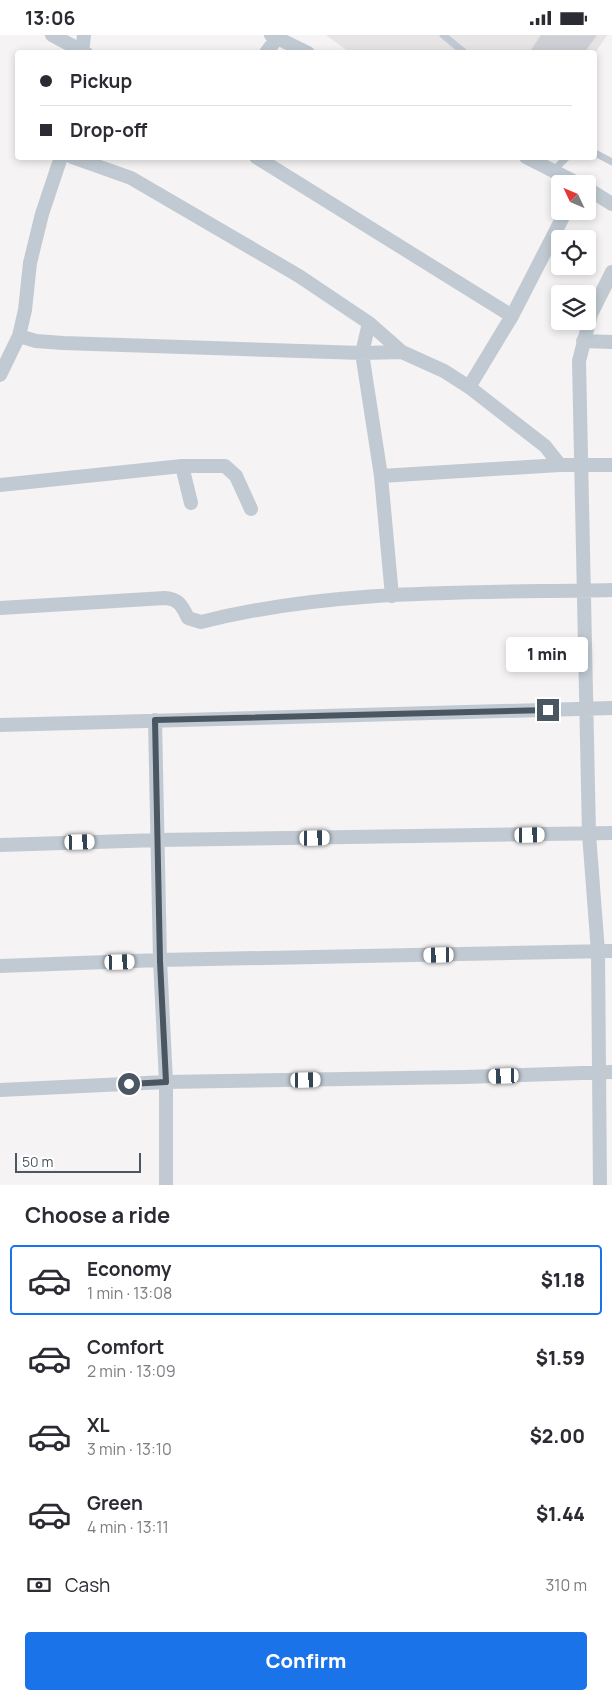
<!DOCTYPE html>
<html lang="en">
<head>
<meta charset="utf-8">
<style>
  :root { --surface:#fff; --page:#f2f2f3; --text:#2b2b33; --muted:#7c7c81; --line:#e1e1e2; --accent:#1a73e8 }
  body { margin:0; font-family:Manrope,sans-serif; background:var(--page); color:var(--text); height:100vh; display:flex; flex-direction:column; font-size:19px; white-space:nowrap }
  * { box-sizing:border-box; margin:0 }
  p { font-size:16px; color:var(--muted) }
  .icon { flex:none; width:28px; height:28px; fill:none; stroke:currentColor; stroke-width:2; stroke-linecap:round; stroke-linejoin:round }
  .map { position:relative; height:1150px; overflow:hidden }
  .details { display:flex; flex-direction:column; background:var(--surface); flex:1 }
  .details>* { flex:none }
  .hud { position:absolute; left:15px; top:15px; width:582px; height:110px; border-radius:5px; box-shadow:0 2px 8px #0003; display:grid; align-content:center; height:110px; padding:0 25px; background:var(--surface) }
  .needle { width:32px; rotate:314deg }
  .controls { position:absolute; left:551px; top:140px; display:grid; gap:10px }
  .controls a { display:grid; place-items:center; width:45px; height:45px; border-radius:5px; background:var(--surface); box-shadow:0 2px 8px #0003; font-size:25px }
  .scale { position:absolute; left:15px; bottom:12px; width:126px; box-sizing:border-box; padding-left:5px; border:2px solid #4a5661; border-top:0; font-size:14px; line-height:18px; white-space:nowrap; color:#4a5661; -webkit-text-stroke:4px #fff; paint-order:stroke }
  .end { position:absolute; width:22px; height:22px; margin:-11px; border:6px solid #4a5661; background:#fff; box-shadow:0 0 0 2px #fff }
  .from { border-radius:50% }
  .bubble { position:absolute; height:35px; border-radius:5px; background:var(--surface); box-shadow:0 2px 8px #0003; font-size:16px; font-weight:800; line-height:35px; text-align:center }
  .car { position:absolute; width:15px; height:30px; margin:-15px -8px; border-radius:6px; box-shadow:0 0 4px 1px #0007; background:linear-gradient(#fff 24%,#345 0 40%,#fff 0 76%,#345 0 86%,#fff 0) }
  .hud b { display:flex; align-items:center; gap:18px; height:48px; font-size:19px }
  .hud b+b { border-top:1px solid var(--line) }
  .hud i { width:12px; height:12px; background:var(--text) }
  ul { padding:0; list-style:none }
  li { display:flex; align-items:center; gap:15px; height:70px; margin:0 10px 8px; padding:0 15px; border:2px solid transparent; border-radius:5px }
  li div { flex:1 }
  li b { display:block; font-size:19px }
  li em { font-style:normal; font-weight:800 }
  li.active { border-color:var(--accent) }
  li>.icon { width:45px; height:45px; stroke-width:1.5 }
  h2 { padding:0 25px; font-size:22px; line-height:60px }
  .pay { display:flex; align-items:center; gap:12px; height:55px; padding:0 25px; font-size:19px }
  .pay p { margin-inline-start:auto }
  .action { display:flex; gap:10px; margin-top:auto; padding:10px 25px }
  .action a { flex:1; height:58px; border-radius:5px; background:var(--accent); color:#fff; font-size:20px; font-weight:800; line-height:58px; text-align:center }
  .status { display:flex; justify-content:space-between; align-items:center; height:35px; padding:0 25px; background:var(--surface); direction:ltr }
  .status svg { height:14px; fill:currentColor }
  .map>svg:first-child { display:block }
  .education { fill:#e6e4e5 }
  .building { fill:#cdcfd5; stroke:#d7d9de }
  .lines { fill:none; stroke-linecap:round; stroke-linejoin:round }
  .service { stroke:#c1cad2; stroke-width:7 }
  .minor { stroke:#c1cad2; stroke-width:14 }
  .route { stroke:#4a5661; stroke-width:6 }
</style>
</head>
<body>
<div class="status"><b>13:06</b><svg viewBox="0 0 49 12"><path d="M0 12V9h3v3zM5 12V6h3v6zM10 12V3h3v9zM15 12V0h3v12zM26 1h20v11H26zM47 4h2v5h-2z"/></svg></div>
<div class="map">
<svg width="612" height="1150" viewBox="0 0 612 1150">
  <rect width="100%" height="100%" fill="#f5f3f3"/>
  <path class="education" d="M 326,0 L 607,0 L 595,18 L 349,17 Z"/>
  <path class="building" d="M 541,0 L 597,0 L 584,18 L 529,18 Z"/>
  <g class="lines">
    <path class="service" d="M 443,0 L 465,18
      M 595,118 L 612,127
      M 554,135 L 567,122"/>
    <path class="minor" d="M 52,0 L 86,18
      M 271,0 L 308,18
      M 82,18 L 84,0
      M 266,18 L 277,3
      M 72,122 L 131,143 L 299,241 L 369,288 L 402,317 L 444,336 L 469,352 L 545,411 L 560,430
      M 256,122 L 512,281
      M 526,122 L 579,149
      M 588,154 L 612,169
      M 369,288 L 362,318 L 381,441 L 392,561
      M 19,301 L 36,306 L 63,308 L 362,318 L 402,317
      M 583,306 L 612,307
      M 0,340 L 19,301 L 25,275 L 30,228 L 42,179 L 61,122
      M 469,352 L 512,281 L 566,176
      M 182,431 L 191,468
      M 381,441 L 560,430 L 612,430
      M 0,450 L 182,431 L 225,431 L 236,441 L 251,474
      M 0,573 L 165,563 C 179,564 182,571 188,583 L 201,587 C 334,553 476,558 612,555
      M 155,685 L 160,925 L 166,1047 L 166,1150
      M 0,690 L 612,673
      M 0,810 L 159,805 L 612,798
      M 0,931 L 160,925 L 612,916
      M 0,1055 L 166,1047 L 465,1042 L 612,1037
      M 600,1150 L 598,917 L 589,799 L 579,326 L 591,279 L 612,237"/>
  </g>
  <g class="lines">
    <path class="route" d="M 129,1049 L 166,1047 L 160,926 L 155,685 L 548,675"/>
  </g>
</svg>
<div class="controls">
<a><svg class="needle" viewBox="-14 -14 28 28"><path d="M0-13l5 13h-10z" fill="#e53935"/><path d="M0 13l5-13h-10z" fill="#7c7c81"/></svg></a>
<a><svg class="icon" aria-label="locate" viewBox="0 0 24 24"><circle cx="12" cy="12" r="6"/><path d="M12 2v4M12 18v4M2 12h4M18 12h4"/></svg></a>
<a><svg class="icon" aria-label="layers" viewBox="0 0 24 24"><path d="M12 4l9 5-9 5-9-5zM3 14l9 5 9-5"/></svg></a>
</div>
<div class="scale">50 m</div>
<i class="end from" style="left:129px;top:1049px"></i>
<i class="end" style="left:548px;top:675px"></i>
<div class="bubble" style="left:506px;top:602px;width:82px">1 min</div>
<i class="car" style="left:530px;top:800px;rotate:89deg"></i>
<i class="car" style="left:315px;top:803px;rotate:89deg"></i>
<i class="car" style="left:80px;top:807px;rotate:88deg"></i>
<i class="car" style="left:439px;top:920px;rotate:269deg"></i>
<i class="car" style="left:120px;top:927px;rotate:88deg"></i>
<i class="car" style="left:504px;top:1041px;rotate:268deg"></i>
<i class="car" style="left:306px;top:1045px;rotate:89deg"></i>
<div class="hud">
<b><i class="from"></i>Pickup</b>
<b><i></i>Drop-off</b>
</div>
</div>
<section class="details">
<h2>Choose a ride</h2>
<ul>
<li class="active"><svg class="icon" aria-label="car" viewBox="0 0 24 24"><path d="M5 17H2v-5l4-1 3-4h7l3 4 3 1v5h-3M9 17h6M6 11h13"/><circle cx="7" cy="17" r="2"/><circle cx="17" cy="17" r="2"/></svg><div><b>Economy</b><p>1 min · 13:08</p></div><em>$1.18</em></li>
<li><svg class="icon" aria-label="car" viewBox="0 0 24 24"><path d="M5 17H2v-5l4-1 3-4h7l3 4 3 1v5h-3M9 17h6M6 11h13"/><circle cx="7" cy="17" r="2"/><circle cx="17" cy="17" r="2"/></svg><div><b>Comfort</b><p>2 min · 13:09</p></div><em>$1.59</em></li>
<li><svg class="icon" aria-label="car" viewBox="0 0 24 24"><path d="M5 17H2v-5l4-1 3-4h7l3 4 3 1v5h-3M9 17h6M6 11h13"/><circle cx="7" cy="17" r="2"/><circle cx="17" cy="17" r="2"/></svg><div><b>XL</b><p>3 min · 13:10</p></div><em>$2.00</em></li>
<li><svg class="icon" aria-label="car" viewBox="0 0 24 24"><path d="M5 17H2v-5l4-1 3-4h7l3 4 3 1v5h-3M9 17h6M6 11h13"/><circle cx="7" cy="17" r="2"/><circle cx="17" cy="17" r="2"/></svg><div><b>Green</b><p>4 min · 13:11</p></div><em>$1.44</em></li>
</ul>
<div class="pay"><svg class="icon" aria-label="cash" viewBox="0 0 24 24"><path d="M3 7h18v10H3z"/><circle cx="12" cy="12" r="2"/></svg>Cash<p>310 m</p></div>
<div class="action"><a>Confirm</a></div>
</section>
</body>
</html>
